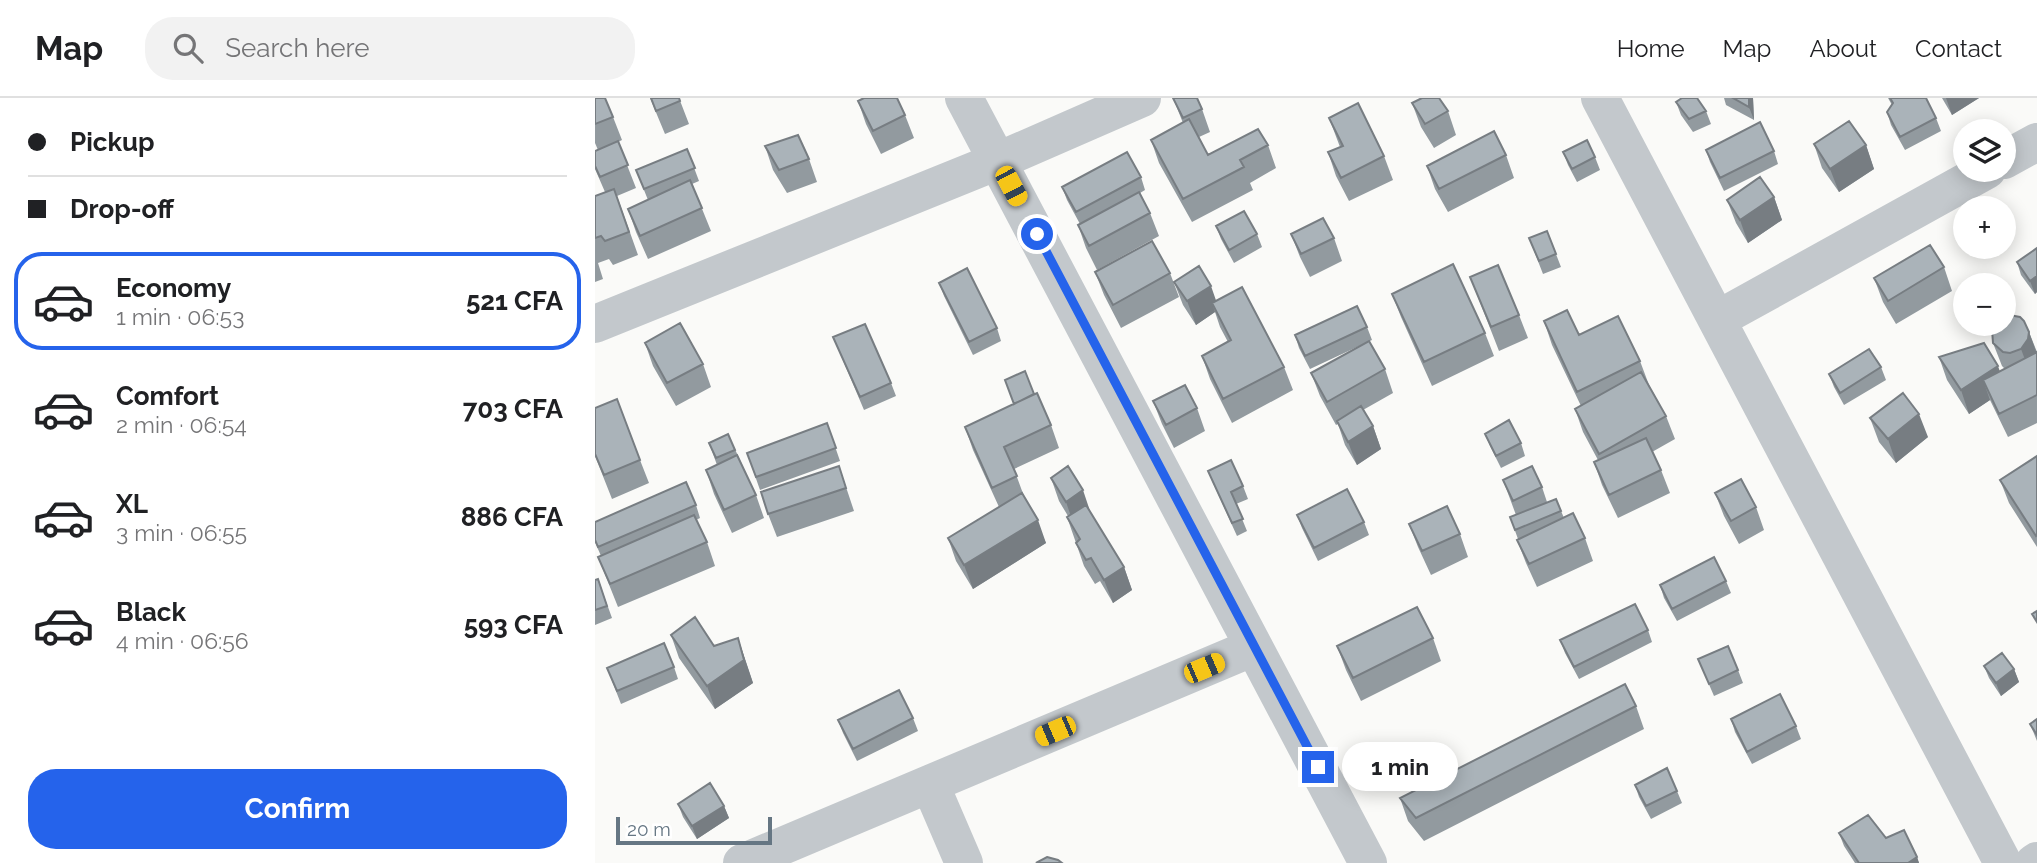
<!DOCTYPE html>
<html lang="en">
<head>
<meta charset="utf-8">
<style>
  :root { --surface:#fff; --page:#f2f2f2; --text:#202124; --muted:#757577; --line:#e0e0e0; --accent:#2563eb }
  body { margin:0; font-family:Raleway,sans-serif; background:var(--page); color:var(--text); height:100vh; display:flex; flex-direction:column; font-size:26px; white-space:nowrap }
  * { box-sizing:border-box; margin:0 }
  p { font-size:23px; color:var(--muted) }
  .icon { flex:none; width:38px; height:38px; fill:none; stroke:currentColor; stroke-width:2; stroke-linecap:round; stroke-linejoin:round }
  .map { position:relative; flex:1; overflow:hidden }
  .side { display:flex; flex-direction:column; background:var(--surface); width:595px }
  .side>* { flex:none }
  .banner { display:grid; align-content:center; height:154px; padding:0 28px; background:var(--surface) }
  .fabs { position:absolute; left:1358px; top:21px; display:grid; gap:14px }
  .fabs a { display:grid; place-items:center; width:63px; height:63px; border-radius:50%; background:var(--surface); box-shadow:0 4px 18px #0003; font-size:35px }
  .scale { position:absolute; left:21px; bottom:18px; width:156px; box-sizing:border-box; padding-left:7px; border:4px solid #657683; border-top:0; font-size:19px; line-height:24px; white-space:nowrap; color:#657683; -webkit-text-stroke:5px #fff; paint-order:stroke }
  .end { position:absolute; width:32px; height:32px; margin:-16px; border:9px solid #2563eb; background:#fff; box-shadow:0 0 0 4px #fff }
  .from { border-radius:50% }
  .bubble { position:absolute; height:49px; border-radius:24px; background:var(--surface); box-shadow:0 4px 18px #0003; font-size:23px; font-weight:700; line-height:49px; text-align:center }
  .car { position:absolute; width:21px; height:42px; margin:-21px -10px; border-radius:9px; box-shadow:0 0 5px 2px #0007; background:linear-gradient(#f5c518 24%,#345 0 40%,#f5c518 0 76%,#345 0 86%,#f5c518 0) }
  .banner b { display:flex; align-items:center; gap:24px; height:66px; font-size:26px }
  .banner b+b { border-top:2px solid var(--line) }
  .banner i { width:18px; height:18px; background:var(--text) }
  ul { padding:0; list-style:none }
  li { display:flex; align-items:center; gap:21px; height:98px; margin:0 14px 10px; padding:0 14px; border:4px solid transparent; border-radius:28px }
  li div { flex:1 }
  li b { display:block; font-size:26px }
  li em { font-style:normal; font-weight:700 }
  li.active { border-color:var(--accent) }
  li>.icon { width:63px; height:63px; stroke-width:1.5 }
  .primary-button { display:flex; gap:14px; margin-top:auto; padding:14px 28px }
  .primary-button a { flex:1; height:80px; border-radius:28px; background:var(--accent); color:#fff; font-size:28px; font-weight:700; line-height:80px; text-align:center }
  header { display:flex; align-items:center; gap:42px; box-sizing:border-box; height:98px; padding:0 35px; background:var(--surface); border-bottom:2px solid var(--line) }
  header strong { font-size:33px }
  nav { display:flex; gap:38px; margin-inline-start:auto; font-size:24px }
  .search { width:490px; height:63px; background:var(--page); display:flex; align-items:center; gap:18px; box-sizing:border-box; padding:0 24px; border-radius:28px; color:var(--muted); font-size:26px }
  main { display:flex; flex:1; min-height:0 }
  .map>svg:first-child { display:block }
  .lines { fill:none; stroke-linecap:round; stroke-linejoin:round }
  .minor { stroke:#c3c8cc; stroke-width:38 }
  .wall { fill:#929a9f }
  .shaded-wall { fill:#777d82 }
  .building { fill:#aab3b9; stroke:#777d82; stroke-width:2 }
  .route { stroke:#2563eb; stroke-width:9 }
</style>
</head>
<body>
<header>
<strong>Map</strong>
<div class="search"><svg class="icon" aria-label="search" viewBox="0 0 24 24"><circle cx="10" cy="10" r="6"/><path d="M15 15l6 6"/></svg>Search here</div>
<nav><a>Home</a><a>Map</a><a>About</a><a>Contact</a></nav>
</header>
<main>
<section class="side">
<div class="banner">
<b><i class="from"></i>Pickup</b>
<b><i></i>Drop-off</b>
</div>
<ul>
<li class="active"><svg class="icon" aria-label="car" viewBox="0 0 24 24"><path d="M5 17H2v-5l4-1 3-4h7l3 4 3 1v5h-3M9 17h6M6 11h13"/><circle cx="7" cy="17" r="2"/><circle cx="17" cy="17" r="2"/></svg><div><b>Economy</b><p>1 min · 06:53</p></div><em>521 CFA</em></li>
<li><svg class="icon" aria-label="car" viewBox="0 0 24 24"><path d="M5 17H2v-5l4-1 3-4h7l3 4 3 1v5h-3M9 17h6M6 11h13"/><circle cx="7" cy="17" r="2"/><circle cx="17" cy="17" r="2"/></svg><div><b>Comfort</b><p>2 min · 06:54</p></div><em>703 CFA</em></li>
<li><svg class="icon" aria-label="car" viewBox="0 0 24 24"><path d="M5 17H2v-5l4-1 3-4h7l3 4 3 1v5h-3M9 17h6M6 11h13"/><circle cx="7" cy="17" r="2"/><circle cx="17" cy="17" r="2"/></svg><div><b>XL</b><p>3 min · 06:55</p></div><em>886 CFA</em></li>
<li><svg class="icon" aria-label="car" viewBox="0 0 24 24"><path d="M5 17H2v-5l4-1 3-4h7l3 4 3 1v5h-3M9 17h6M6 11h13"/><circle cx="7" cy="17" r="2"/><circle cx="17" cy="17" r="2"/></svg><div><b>Black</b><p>4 min · 06:56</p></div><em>593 CFA</em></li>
</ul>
<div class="primary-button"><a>Confirm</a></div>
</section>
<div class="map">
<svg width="1442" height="765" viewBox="0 0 1442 765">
  <rect width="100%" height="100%" fill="#fafaf8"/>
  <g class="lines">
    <path class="minor" d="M 369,0 L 773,765
      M 1005,0 L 1408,765
      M 1409,62 L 1442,44
      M 1123,221 L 1392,72
      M 0,226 L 403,63 L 547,0
      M 335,686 L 369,765
      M 147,765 L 659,549
      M 1439,765 L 1442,763"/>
  </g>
  <path class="wall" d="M 0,0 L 18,19 L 27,42 L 23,44 L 41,90 L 22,98 L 43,157 L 18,167 L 14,161 L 3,165 L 8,181 L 0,184 L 0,98 L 10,94 L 0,71 L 0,53 L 3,52 L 0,45 Z
    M 55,0 L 84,0 L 94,26 L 70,36 Z
    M 578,0 L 607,11 L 615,34 L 604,39 L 613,57 L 673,47 L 681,70 L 655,85 L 658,92 L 597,124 L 564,65 L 556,42 L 588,25 Z
    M 1129,0 L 1158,0 L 1159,22 L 1131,7 Z
    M 1293,0 L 1331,0 L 1341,20 L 1346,33 L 1310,52 L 1296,27 L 1292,14 L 1297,7 Z
    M 1347,0 L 1384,0 L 1357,17 Z
    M 263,3 L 310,17 L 319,40 L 286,56 L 271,26 Z
    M 1081,4 L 1111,13 L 1116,26 L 1098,34 L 1086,17 Z
    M 817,5 L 853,13 L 861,37 L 839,50 L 826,29 Z
    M 734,20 L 789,58 L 798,82 L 754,103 L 741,78 L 733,54 L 745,49 Z
    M 1219,46 L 1271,47 L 1279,71 L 1244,94 L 1227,70 Z
    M 170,48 L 214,61 L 222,84 L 192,95 L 178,72 Z
    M 92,51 L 104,83 L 97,86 L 116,133 L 53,161 L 41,134 L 33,111 L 53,102 L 41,72 Z
    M 1111,52 L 1179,53 L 1183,66 L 1129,93 L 1115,64 Z
    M 968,54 L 1000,59 L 1005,72 L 982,84 L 973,67 Z
    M 911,57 L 919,80 L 853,114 L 840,91 L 832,68 Z
    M 546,79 L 550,92 L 545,95 L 555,115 L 564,138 L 502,172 L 491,150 L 483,127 L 485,126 L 472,102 L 467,89 Z
    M 1179,99 L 1187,122 L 1153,145 L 1141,125 L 1132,102 Z
    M 621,128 L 662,136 L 667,149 L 639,165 L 626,141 Z
    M 952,133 L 966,169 L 948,176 L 934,140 Z
    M 696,136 L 739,140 L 747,163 L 715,179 L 705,159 Z
    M 1442,150 L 1442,194 L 1440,196 L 1426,177 L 1422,164 Z
    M 1349,169 L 1357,193 L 1301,226 L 1288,204 L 1279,180 Z
    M 500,174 L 575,175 L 584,199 L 526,230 L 509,197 Z
    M 875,179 L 924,217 L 933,240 L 904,253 Z
    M 579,184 L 621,203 L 689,269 L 698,292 L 637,325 L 615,281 L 607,258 L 633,244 L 625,229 L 620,214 L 601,227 L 588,207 Z
    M 344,185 L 402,230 L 406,243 L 378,257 L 349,198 Z
    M 797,196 L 890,235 L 899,258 L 837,288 L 806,219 Z
    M 949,223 L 1045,263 L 1054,287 L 1071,318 L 1080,341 L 1057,354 L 1066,372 L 1075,395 L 1023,420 L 1007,387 L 999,364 L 1003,362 L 988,334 L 980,311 L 986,308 L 957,247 Z
    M 772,229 L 777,242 L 715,271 L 704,250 L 700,237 Z
    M 1434,234 L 1442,254 L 1442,325 L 1413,339 L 1395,302 L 1374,316 L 1352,282 L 1344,259 L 1405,273 L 1410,271 L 1407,268 L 1398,245 Z
    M 238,239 L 296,285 L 301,298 L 269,312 Z
    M 50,245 L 108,266 L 116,289 L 81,308 L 58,268 Z
    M 1286,269 L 1291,282 L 1249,307 L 1239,289 L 1234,276 Z
    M 790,271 L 798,295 L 768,312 L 778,328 L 786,351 L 762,367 L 750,347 L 743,326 L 741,327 L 725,298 L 716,275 Z
    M 439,296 L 456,327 L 464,350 L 419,371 L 430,401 L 451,445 L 378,491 L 361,463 L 353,440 L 404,409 L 378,352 L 370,329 Z
    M 558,303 L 602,310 L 610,333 L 579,350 L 567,326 Z
    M 0,310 L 45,362 L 54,385 L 17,401 L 0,358 Z
    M 1275,320 L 1333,339 L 1301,365 L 1284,344 Z
    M 232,325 L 245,363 L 165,392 L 152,355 Z
    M 133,336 L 161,397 L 169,420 L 137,435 L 119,396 L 111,372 L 122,367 L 114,345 Z
    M 890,336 L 926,345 L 930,358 L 906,370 L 895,348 Z
    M 1442,358 L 1442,449 L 1414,405 L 1405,382 Z
    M 244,368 L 259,413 L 182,439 L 173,416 Z
    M 613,373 L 648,388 L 653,401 L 641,406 L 652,433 L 642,438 L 618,385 Z
    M 456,380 L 496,416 L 529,469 L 537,492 L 518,505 L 505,483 L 500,486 L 489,468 L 472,419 L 473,418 L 464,403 Z
    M 908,382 L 947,389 L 952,404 L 961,401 L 969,420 L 990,440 L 998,463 L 942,489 L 931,465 L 922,442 L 923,441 L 915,419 L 921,417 Z
    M 1120,395 L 1161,409 L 1169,432 L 1144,446 L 1129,418 Z
    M 101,407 L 105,420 L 101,422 L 112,444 L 120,468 L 23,509 L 3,459 L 6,458 L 0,444 L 0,424 Z
    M 702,417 L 769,424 L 774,437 L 723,463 L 707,430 Z
    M 814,426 L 865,436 L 873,459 L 836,477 L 823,449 Z
    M 3,481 L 17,520 L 0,527 L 0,482 Z
    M 1131,483 L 1136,495 L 1082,523 L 1069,500 L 1065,487 Z
    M 1053,532 L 1057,544 L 984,581 L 970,555 L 965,542 Z
    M 76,537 L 119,548 L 143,540 L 158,585 L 120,611 L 84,560 Z
    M 838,540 L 846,563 L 766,603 L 751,572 L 742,548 Z
    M 1103,561 L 1143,572 L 1148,585 L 1119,598 Z
    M 1389,568 L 1419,571 L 1424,584 L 1406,598 L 1394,580 Z
    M 79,569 L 83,581 L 26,606 L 12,570 Z
    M 1041,608 L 1049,631 L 829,743 L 813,723 L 805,700 Z
    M 318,620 L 323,633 L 262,663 L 248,635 L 243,622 Z
    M 1136,621 L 1201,628 L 1206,641 L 1157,666 L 1140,634 Z
    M 1442,621 L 1442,643 L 1435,626 Z
    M 1040,687 L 1082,693 L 1087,705 L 1056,721 L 1044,699 Z
    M 83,706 L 129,708 L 134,720 L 102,741 L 88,719 Z
    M 1244,735 L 1322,759 L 1324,765 L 1260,765 L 1249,748 Z"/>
  <path class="shaded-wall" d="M 1154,0 L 1158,0 L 1159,22 L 1154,9 Z
    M 1351,0 L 1384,0 L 1357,17 Z
    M 1271,47 L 1279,71 L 1244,94 L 1235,71 Z
    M 1179,99 L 1187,122 L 1153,145 L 1145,122 Z
    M 1442,178 L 1442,194 L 1440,196 L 1435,183 Z
    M 616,188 L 624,211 L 617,205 L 620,214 L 601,227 L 592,203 Z
    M 1434,234 L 1442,256 L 1435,275 L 1426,251 Z
    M 1403,268 L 1411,291 L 1388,282 L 1395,302 L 1374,316 L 1366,292 Z
    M 1324,316 L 1333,339 L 1301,365 L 1293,341 Z
    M 778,328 L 786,351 L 762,367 L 753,344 Z
    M 488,392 L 496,416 L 479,427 L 471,404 Z
    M 443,422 L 451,445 L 378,491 L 369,467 Z
    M 529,469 L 537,492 L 518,505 L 509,482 Z
    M 143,540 L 158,585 L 120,611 L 112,588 Z
    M 1419,571 L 1424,584 L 1406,598 L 1401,585 Z
    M 129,708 L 134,720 L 102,741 L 97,728 Z
    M 1322,759 L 1324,765 L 1313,765 Z"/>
  <path class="building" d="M 0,0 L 10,0 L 18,19 L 0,26 Z
    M 56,0 L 84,0 L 85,3 L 61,13 Z
    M 269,0 L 302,0 L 310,17 L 278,33 L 263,3 Z
    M 578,0 L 602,0 L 607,11 L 588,20 Z
    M 827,0 L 844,0 L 853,13 L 830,26 L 817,5 Z
    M 1087,0 L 1102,0 L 1111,13 L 1094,21 L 1081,4 Z
    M 1138,0 L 1154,0 L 1154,9 Z
    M 1295,0 L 1331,0 L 1341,20 L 1305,39 L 1292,14 L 1298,5 Z
    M 763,5 L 789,58 L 746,80 L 733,54 L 748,48 L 734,20 Z
    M 594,21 L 613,57 L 663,31 L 673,47 L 645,62 L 649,69 L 588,101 L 556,42 Z
    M 1254,23 L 1271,47 L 1235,71 L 1219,46 Z
    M 1165,24 L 1179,53 L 1125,80 L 1111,52 Z
    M 899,33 L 911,57 L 844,91 L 832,68 Z
    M 203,37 L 214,61 L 184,72 L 170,48 Z
    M 992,42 L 1000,59 L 977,71 L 968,54 Z
    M 23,43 L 33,67 L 5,79 L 0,68 L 0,53 Z
    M 92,51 L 100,70 L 49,91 L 41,72 Z
    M 532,54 L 546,79 L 481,114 L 467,89 Z
    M 1165,79 L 1179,99 L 1145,122 L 1132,102 Z
    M 95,82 L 107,110 L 45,138 L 33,111 Z
    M 19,91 L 34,134 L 10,143 L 6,138 L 0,140 L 0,98 Z
    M 544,94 L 555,115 L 494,148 L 483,127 Z
    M 649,113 L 662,136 L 634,152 L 621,128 Z
    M 728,120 L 739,140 L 706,156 L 696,136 Z
    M 952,133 L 961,156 L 944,163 L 934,140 Z
    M 557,143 L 575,175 L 518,207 L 500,174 Z
    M 1335,147 L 1349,169 L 1293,203 L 1279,180 Z
    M 1442,150 L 1442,178 L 1435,183 L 1422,164 Z
    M 858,166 L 890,235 L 829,264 L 797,196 Z
    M 903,167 L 924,217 L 896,229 L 875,179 Z
    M 604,168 L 616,188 L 592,203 L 579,184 Z
    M 372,170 L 402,230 L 374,244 L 344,185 Z
    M 647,189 L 689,269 L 628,301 L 607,258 L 636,242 L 617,205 Z
    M 762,208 L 772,229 L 710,258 L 700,237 Z
    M 972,212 L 984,237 L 1023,218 L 1045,263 L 982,294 L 949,223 Z
    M 1414,217 L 1425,219 L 1429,223 L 1434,234 L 1433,241 L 1426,251 L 1415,255 L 1408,254 L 1398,245 L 1397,231 L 1401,226 L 1409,226 L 1409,219 Z
    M 85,225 L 108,266 L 72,285 L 50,245 Z
    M 270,226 L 296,285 L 265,299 L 238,239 Z
    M 774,243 L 790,271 L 732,304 L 716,275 Z
    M 1389,245 L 1403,268 L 1366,292 L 1344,259 Z
    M 1274,251 L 1286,269 L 1245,295 L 1234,276 Z
    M 1442,254 L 1442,297 L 1404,316 L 1388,282 Z
    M 430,273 L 439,296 L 419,306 L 410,282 Z
    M 1046,274 L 1071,318 L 1004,356 L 980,311 Z
    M 590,287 L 602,310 L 571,327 L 558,303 Z
    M 442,295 L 456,327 L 409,349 L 422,378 L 397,390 L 370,329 Z
    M 1308,295 L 1324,316 L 1293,341 L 1275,320 Z
    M 22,301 L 45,362 L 9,377 L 0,356 L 0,310 Z
    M 766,308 L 778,328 L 753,344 L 742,323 Z
    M 914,322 L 926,345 L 901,358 L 890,336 Z
    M 232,325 L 241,350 L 161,379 L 152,355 Z
    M 133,336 L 140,352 L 121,360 L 114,345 Z
    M 1051,340 L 1066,372 L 1014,397 L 999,364 Z
    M 142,357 L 161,397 L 129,412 L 111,372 Z
    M 1442,358 L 1442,437 L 1441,438 L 1405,382 Z
    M 636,362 L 648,388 L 636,394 L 648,421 L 637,425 L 613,373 Z
    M 244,368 L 251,390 L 173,416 L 166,394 Z
    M 473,368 L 488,392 L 471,404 L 456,380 Z
    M 937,368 L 947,389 L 918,403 L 908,382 Z
    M 1146,381 L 1161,409 L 1136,423 L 1120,395 Z
    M 91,384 L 101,407 L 3,449 L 0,442 L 0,424 Z
    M 752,391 L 769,424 L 719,450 L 702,417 Z
    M 427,395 L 443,422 L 369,467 L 353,440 Z
    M 961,401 L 966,413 L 920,432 L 915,419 Z
    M 491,407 L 529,469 L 509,482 L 496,460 L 491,462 L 481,445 L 485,441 L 472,419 Z
    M 852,408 L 865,436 L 827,453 L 814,426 Z
    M 978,415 L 990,440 L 934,466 L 922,442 Z
    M 99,417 L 112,444 L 15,486 L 3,459 Z
    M 1119,459 L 1131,483 L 1077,511 L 1065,487 Z
    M 3,481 L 12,508 L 0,512 L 0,482 Z
    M 1040,506 L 1053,532 L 979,569 L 965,542 Z
    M 822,509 L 838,540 L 758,580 L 742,548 Z
    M 1442,513 L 1442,524 L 1437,516 Z
    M 100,519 L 119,548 L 143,540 L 149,562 L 112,588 L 76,537 Z
    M 69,545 L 79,569 L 22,593 L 12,570 Z
    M 1133,548 L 1143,572 L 1114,586 L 1103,561 Z
    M 1407,555 L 1419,571 L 1401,585 L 1389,568 Z
    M 1030,586 L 1041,608 L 821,720 L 805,700 Z
    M 304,592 L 318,620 L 258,651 L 243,622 Z
    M 1185,596 L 1201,628 L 1152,654 L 1136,621 Z
    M 1442,621 L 1442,637 L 1435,626 Z
    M 1072,670 L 1082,693 L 1051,708 L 1040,687 Z
    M 115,685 L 129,708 L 97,728 L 83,706 Z
    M 1273,717 L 1291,740 L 1309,732 L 1322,759 L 1313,765 L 1264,765 L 1244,735 Z
    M 452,759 L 463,762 L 467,765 L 441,765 Z"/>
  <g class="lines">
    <path class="route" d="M 442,136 L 723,669"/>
  </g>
</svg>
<div class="fabs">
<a><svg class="icon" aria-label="layers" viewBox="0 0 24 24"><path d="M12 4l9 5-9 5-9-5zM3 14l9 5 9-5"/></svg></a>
<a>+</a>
<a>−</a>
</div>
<div class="scale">20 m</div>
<i class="end from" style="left:442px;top:136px"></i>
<i class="end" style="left:723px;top:669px"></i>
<div class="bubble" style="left:747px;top:644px;width:116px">1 min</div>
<i class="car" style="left:416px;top:88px;rotate:152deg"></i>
<i class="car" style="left:609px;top:570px;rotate:67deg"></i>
<i class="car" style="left:460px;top:633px;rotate:247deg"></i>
</div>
</main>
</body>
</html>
